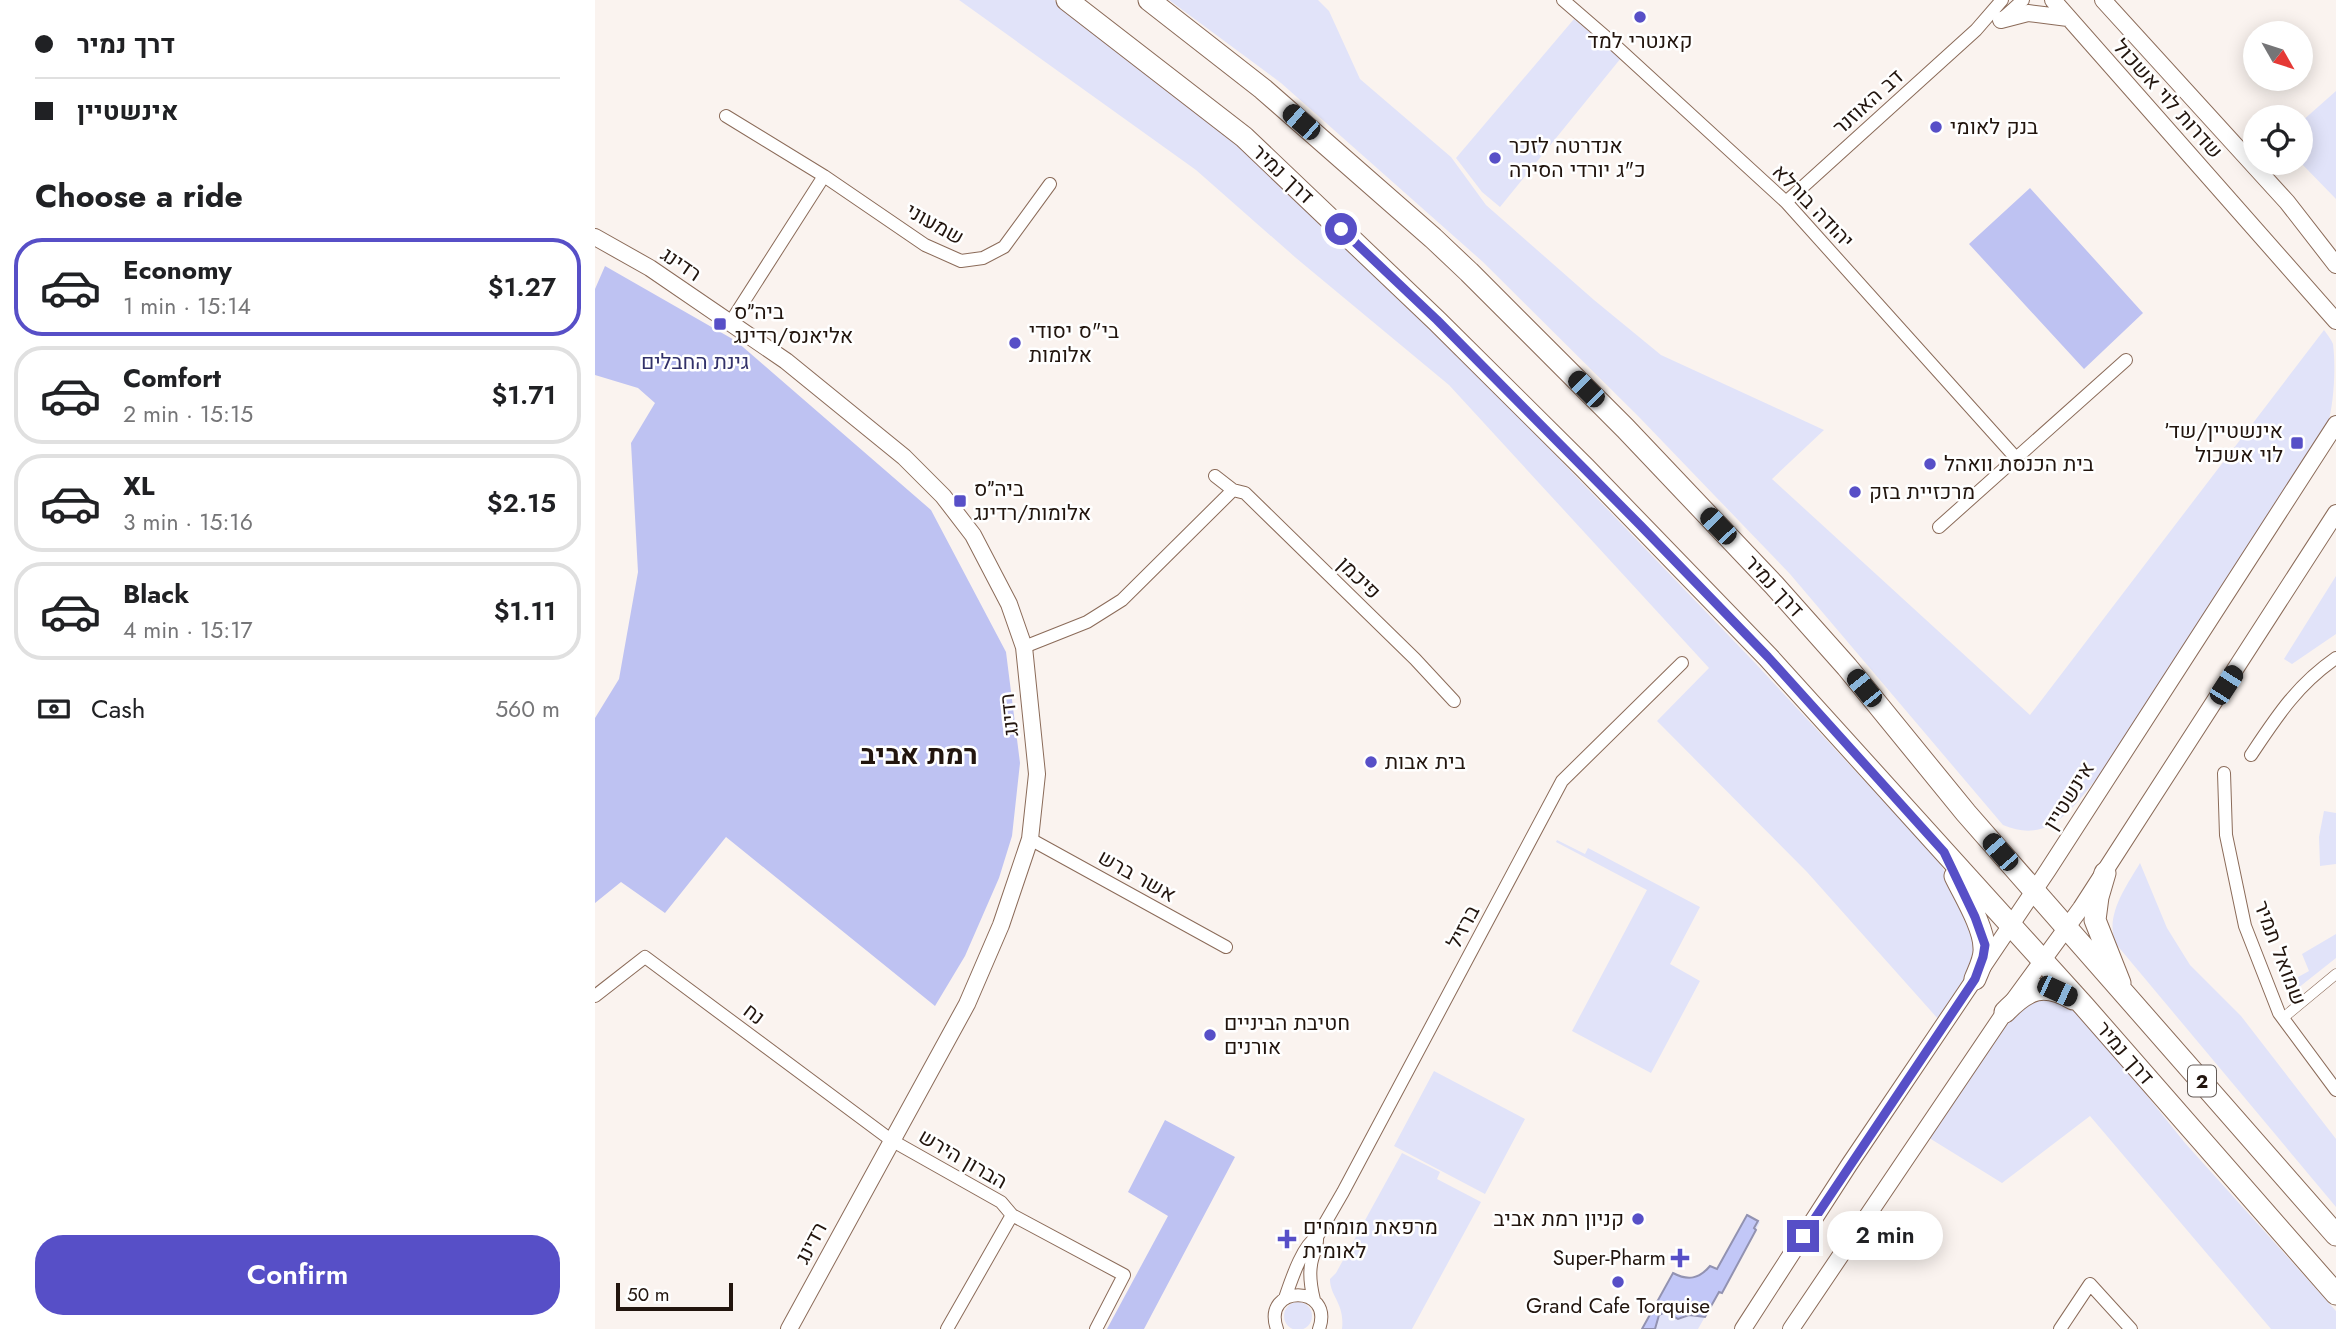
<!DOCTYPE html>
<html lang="en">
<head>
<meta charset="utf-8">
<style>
  :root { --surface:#fff; --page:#f2f2f2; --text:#202124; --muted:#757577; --line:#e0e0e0; --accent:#574fc7 }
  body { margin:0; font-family:Jost,Heebo,sans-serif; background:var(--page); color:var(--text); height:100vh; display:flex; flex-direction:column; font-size:26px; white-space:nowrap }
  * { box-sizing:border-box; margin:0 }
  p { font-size:23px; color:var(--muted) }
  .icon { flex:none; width:38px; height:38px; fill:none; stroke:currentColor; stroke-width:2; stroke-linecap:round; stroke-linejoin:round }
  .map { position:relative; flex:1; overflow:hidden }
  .sheet { display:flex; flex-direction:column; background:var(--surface); width:595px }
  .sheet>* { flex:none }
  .guide { display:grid; align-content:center; height:154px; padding:0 35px; background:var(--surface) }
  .needle { width:46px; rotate:129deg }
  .fabs { position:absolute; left:1648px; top:21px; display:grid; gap:14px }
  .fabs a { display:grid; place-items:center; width:70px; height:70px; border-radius:50%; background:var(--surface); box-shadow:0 4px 18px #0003; font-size:35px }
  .scale { position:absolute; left:21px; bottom:18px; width:117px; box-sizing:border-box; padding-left:7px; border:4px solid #22150e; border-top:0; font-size:19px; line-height:24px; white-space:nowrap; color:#22150e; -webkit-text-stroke:5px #fff; paint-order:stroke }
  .end { position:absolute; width:32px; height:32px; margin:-16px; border:9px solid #574fc7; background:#fff; box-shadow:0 0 0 4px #fff }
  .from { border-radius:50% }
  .bubble { position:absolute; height:49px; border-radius:24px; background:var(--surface); box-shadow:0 4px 18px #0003; font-size:23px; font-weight:600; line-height:49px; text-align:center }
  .car { position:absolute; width:21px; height:42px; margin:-21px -10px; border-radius:9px; box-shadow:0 0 5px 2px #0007; background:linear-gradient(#222 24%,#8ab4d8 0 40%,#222 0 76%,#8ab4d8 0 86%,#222 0) }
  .guide b { display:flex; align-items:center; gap:24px; height:66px; font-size:26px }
  .guide b+b { border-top:2px solid var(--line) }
  .guide i { width:18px; height:18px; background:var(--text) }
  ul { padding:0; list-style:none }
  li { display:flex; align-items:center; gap:21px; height:98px; margin:0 14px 10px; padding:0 21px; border:4px solid var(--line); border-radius:28px }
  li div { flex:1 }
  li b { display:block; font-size:26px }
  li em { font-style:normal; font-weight:600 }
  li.current { border-color:var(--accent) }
  li>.icon { width:63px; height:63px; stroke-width:1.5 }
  h2 { padding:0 35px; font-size:32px; line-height:84px }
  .pay { display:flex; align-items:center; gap:18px; height:77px; padding:0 35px; font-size:26px }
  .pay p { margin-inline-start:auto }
  .button { display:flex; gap:14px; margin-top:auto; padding:14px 35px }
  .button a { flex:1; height:80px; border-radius:28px; background:var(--accent); color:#fff; font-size:28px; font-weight:600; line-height:80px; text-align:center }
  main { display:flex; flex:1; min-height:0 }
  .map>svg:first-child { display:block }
  .green { fill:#e1e3f9 }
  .forest { fill:#bec2f2 }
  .water { fill:#c2c7f7; stroke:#9292b1; stroke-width:2 }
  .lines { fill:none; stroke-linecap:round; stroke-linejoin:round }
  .pedestrian-casing { stroke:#8b6b59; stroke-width:11 }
  .minor-casing { stroke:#8b6b59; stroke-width:14 }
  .tertiary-casing { stroke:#8b6b59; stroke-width:18 }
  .trunk-casing { stroke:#8b6b59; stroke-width:23 }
  .pedestrian { stroke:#fff; stroke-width:10 }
  .minor { stroke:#fff; stroke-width:12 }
  .tertiary { stroke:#fff; stroke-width:16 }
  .trunk { stroke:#fff; stroke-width:21 }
  .route { stroke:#574fc7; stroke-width:9 }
  .poi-dot { fill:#574fc7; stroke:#fff; stroke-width:2.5 }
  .labels { text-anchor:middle; stroke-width:5; stroke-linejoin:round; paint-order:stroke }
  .shield { fill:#fff; stroke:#645b56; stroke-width:2 }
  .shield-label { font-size:19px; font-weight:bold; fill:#22150e }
  .poi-label { font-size:21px; fill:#22150e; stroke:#fff; text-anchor:start }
  .street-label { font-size:21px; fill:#22150e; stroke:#fff }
  .park-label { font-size:21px; fill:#32316a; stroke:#fff }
  .district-label { font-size:28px; font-weight:bold; fill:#22150e; stroke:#fff }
</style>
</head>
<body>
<main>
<section class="sheet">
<div class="guide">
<b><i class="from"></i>דרך נמיר</b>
<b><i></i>אינשטיין</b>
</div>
<h2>Choose a ride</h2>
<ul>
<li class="current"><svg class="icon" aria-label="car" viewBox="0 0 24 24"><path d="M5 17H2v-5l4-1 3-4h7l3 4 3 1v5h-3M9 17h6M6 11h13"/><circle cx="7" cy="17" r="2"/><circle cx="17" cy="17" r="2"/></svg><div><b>Economy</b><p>1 min · 15:14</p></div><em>$1.27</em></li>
<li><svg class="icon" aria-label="car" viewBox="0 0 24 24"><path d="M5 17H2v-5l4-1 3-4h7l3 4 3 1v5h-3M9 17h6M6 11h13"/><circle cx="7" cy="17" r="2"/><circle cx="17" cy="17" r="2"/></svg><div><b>Comfort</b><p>2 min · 15:15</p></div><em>$1.71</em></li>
<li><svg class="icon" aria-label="car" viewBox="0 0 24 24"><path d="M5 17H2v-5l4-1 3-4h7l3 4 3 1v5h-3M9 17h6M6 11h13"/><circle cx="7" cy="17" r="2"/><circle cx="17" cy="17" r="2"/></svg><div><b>XL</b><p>3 min · 15:16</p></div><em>$2.15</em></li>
<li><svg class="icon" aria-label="car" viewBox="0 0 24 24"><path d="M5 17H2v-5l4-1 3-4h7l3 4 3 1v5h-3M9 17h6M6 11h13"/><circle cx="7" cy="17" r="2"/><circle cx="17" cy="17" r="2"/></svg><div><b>Black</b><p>4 min · 15:17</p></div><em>$1.11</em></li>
</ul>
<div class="pay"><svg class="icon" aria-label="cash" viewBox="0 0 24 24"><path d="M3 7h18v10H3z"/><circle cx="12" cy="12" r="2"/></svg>Cash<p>560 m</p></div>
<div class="button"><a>Confirm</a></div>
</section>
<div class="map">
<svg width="1741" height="1329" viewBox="0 0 1741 1329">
  <rect width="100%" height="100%" fill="#faf3ef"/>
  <path class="green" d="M 364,0 L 459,0 L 641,143 L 872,363 L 1161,664 L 1343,860 L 1369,906 L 1383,947 L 1377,970 L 1344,1020 L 1212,872 L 1062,721 L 1114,668 L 854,385 L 701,258 L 601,170 Z
    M 574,0 L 723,0 L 734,11 L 765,79 L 856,157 L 891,205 L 999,300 L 1066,355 L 1229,430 L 1177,479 L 1435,715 L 1729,330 C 1732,334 1736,339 1738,344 C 1741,367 1739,405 1732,427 L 1504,776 C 1477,808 1455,845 1408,825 L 1195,574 L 1044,417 L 888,262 L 686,83 Z
    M 979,19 L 1026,58 L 905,207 L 887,192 L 861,158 Z
    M 1741,91 L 1741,199 L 1706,163 L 1706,122 Z
    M 1741,576 L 1741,634 L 1697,664 L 1689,659 Z
    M 1729,811 L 1741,813 L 1741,864 L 1725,866 L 1724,837 Z
    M 962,840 L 990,854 L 993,848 L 1105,907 L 1075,964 L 1105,981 L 1056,1073 L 977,1031 L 1052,890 L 961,842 Z
    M 1545,863 L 1572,928 L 1595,965 L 1646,1016 L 1741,1139 L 1741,1207 L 1521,944 C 1509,916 1531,887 1545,863 Z
    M 1741,934 L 1741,958 L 1693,996 L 1694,982 L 1714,971 L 1707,954 Z
    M 1452,997 L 1485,1012 L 1590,1143 L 1741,1311 L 1741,1329 L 1676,1329 L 1495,1116 L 1407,1183 L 1331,1136 L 1416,1013 L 1428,1004 Z
    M 839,1071 L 930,1119 L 890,1194 L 799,1146 Z
    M 807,1153 L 845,1172 L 842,1179 L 886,1202 L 817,1329 L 747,1329 C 750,1303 735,1297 735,1279 L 741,1273 Z
    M 1152,1215 L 1165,1222 L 1127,1293 L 1124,1292 L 1103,1329 L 1047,1329 L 1078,1273 C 1093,1281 1104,1279 1115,1266 L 1122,1269 Z
    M689 1316a14 14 0 1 1 28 0a14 14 0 1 1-28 0Z"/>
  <path class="forest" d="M 1435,188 L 1548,313 L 1489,369 L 1374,244 Z
    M 10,266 L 141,341 L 336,510 L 411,652 L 425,763 L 417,836 L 404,878 L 370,956 L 340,1006 L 131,837 L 70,913 L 26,882 L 0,903 L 0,718 L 24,679 L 43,572 L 36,443 L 60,403 L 43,388 L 0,375 L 0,289 Z
    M 570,1120 L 640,1157 L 549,1329 L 512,1329 L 573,1216 L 533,1192 Z"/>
  <path class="water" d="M 1152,1215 L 1163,1221 L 1159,1228 L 1161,1230 L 1127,1293 L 1124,1292 L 1110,1317 L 1094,1315 L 1083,1319 L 1070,1312 L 1064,1315 L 1060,1329 L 1047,1329 L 1078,1273 C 1093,1281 1104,1279 1115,1266 L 1122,1269 Z"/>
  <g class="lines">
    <defs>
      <path id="pedestrian" d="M 1688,1018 L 1741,974"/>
      <path id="minor" d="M 968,0 L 1012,38 L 1191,202 L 1421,458
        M 1407,19 L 1428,0
        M 131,116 L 229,176 L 330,245 L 366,261 L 388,258 L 409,247 L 455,184
        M 1191,202 L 1381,30 L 1407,0
        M 135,323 L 229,176
        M 620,476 L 638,490 L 650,493 L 820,659 L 859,701
        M 1344,527 L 1531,360
        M 429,647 L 492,622 L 527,600 L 638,490
        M 1656,755 C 1682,716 1702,685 1741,658
        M 1629,773 L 1631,835 L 1650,926 L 1684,1013 L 1741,1090
        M 435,839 L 631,947
        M 0,996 L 50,957 L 296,1140 L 406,1202 L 417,1215 L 529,1275 L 501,1329
        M 690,1298 C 696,1281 707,1246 722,1237 L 748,1192 L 967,781 L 1087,663
        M 719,1300 C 716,1288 714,1277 716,1265 C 717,1255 723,1248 722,1237
        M 352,1329 L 417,1215
        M 682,1329 C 666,1284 740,1284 724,1329
        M 1465,1329 L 1495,1284 L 1536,1329"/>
      <path id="tertiary" d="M 1458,0 L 1741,321
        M 1508,0 L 1692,202 L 1741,265
        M 1406,20 L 1433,13 L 1473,18
        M 0,237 L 55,268 L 191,361 L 309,457 L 348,496 L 378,535 L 414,604 L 429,647 L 442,774 L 435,839 L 406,925 L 372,1004 L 194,1329
        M 1148,1329 L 1254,1165 L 1453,870 L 1741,424
        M 1196,1329 L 1410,1012 L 1486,908 L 1741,513"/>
      <path id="trunk" d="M 472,0 L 649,137 L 842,321 L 990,468 L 1173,657 L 1489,1006 L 1741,1294
        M 554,0 L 668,89 L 838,238 L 874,272 L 1030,428 L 1179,585 L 1252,667 L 1371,813 L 1741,1235
        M 1510,873 L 1503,897 L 1500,920 L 1525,983
        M 1360,876 C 1369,895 1389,927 1389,948 C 1390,958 1384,969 1380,979
        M 1410,1012 C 1433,988 1449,982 1478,999"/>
    </defs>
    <use href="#pedestrian" class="pedestrian-casing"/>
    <use href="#minor" class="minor-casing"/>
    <use href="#tertiary" class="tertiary-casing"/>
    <use href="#trunk" class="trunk-casing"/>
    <use href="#pedestrian" class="pedestrian"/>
    <use href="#minor" class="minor"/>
    <use href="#tertiary" class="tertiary"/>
    <use href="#trunk" class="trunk"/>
  </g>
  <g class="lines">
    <path class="route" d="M 746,229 L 842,320 L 1045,525 L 1173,657 L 1349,852 L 1380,917 L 1390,945 L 1388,957 L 1380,979 L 1208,1236"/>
  </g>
  <g class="poi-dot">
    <circle cx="1045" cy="17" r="7"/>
    <circle cx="1341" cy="127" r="7"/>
    <circle cx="900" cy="158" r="7"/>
    <rect x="118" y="317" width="14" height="14" rx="3.5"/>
    <circle cx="420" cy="343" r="7"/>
    <rect x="1695" y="436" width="14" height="14" rx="3.5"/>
    <circle cx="1335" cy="464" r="7"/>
    <circle cx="1260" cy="492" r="7"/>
    <rect x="358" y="494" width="14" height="14" rx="3.5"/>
    <circle cx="776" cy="762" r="7"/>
    <circle cx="615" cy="1035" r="7"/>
    <circle cx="1043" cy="1219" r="7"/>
    <path d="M688.5 1228.5h7v7h7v7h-7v7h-7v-7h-7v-7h7z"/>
    <path d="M1081.5 1247.5h7v7h7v7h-7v7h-7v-7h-7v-7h7z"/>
    <circle cx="1023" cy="1282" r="7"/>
  </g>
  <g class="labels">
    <rect class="shield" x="1593" y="1065.5" width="28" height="31" rx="5"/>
    <g class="shield-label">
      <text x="1607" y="1088">2</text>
    </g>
    <g class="poi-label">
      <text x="1045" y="48" text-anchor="middle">קאנטרי למד</text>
      <text x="1355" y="134">בנק לאומי</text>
      <text x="914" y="153">אנדרטה לזכר<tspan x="914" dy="24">כ"ג יורדי הסירה</tspan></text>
      <text x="139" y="319">ביה״ס<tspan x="139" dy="24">אליאנס/רדינג</tspan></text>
      <text x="434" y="338">בי"ס יסודי<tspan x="434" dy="24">אלומות</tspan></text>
      <text x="1688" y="438" text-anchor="end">אינשטיין/שד׳<tspan x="1688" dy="24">לוי אשכול</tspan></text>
      <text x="1349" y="471">בית הכנסת וואהל</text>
      <text x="379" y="496">ביה״ס<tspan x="379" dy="24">אלומות/רדינג</tspan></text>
      <text x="1274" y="499">מרכזיית בזק</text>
      <text x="790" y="769">בית אבות</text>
      <text x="629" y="1030">חטיבת הביניים<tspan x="629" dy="24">אורנים</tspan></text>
      <text x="1029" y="1226" text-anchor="end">קניון רמת אביב</text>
      <text x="708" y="1234">מרפאת מומחים<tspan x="708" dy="24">לאומית</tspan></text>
      <text x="1071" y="1265" text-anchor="end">Super-Pharm</text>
      <text x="1023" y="1313" text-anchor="middle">Grand Cafe Torquise</text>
    </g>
    <g class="street-label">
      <text transform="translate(1573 99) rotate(48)" y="7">שדרות לוי אשכול</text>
      <text transform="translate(1273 102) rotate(-42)" y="7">דב האוזנר</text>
      <text transform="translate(688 174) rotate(43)" y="7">דרך נמיר</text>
      <text transform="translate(1218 206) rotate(46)" y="7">יהודה בורלא</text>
      <text transform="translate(340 224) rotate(29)" y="7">שמעוני</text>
      <text transform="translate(86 264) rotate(34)" y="7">רדינג</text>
      <text transform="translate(764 578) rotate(44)" y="7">פיכמן</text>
      <text transform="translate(1179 586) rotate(47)" y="7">דרך נמיר</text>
      <text transform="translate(414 715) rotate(-96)" y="7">רדינג</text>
      <text transform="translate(1474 796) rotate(-58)" y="7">אינשטיין</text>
      <text transform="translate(542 876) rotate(29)" y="7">אשר ברש</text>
      <text transform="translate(868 927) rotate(-62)" y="7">ברזיל</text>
      <text transform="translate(1685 953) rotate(69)" y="7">שמואל תמיר</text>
      <text transform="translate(159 1014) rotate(37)" y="7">נח</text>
      <text transform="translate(1530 1053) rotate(49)" y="7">דרך נמיר</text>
      <text transform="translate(368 1159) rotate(30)" y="7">הברון הירש</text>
      <text transform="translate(216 1243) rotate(-62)" y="7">רדינג</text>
    </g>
    <g class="park-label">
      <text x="100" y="369">גינת החבלים</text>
    </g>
    <g class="district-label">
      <text x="324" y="764">רמת אביב</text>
    </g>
  </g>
</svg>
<div class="fabs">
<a><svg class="needle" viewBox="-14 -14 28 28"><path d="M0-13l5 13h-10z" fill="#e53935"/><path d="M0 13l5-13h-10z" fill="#757577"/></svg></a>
<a><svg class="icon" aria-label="locate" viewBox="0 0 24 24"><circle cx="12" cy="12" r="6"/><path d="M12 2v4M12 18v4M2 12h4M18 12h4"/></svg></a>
</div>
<div class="scale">50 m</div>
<i class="end from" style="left:746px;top:229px"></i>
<i class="end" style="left:1208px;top:1236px"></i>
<div class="bubble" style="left:1232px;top:1211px;width:116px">2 min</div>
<i class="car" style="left:706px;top:122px;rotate:311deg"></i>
<i class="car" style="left:991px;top:389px;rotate:315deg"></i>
<i class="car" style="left:1123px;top:526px;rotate:316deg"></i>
<i class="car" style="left:1631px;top:685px;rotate:33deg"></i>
<i class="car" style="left:1269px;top:688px;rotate:321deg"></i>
<i class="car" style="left:1405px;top:852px;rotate:319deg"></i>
<i class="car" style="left:1462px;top:991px;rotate:115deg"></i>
</div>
</main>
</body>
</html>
